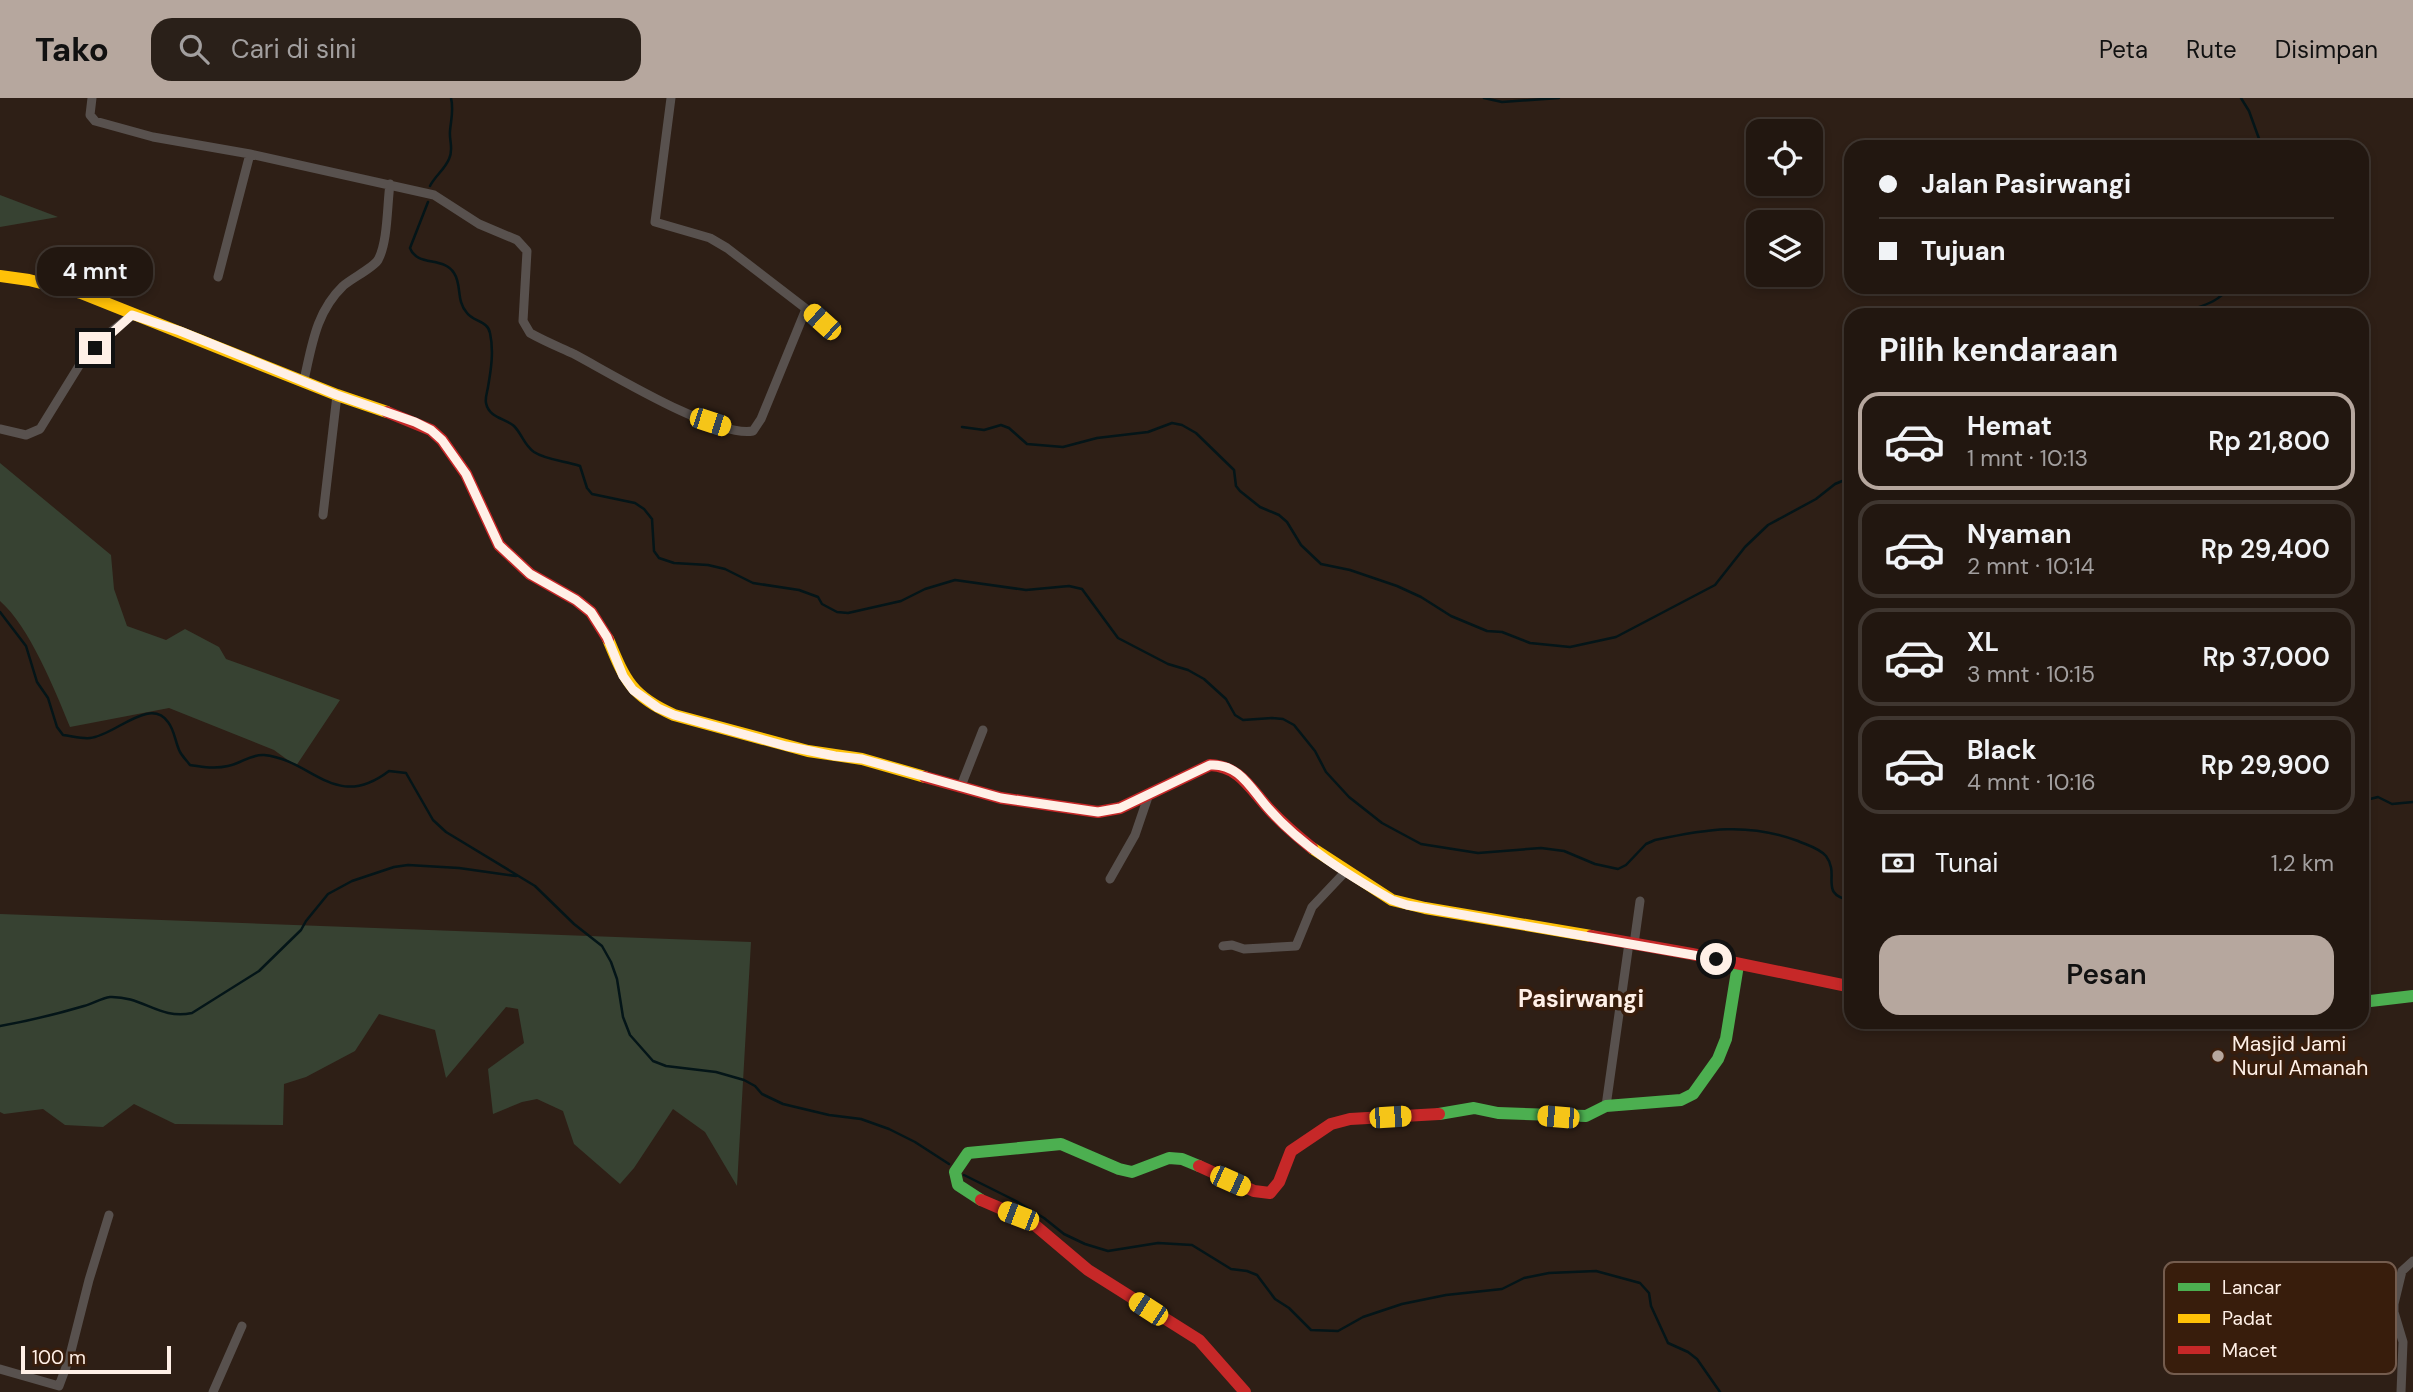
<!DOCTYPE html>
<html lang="id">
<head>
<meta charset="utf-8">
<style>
  :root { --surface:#221710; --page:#2a2019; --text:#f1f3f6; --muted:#a29f9f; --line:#3f3630; --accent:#b6a79e }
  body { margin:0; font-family:"DM Sans",sans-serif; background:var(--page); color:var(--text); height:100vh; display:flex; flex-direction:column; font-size:26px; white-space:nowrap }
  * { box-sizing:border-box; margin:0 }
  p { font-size:23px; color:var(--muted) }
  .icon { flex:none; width:38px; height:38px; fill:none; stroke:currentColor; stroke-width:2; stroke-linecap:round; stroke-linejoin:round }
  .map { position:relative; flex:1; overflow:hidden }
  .drawer { position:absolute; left:1844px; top:210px; width:525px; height:721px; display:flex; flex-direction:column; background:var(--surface); border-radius:21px; box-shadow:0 4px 10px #0003,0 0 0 2px var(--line) }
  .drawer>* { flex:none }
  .guide { position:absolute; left:1844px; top:42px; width:525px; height:154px; border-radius:21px; box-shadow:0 4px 10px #0003,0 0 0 2px var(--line); display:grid; align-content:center; height:154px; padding:0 35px; background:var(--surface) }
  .fabs { position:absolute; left:1746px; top:21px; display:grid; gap:14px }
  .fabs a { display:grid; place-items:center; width:77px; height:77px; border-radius:14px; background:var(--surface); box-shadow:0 4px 10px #0003,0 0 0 2px var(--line); font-size:35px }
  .scale { position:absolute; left:21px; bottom:18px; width:150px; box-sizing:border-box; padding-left:7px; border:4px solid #fff0e7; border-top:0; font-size:19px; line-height:24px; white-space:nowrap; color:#fff0e7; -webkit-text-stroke:5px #381d0c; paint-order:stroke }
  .end { position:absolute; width:32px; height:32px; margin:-16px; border:9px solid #fff0e7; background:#111; box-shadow:0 0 0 4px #111 }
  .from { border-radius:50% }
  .bubble { position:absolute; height:49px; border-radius:21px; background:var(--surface); box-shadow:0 4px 10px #0003,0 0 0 2px var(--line); font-size:23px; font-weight:600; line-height:49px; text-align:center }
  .car { position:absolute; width:21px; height:42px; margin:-21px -10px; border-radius:9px; box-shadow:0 0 5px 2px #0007; background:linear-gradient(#f5c518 24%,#345 0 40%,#f5c518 0 76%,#345 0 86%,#f5c518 0) }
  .guide b { display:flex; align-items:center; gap:24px; height:66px; font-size:26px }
  .guide b+b { border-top:2px solid var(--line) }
  .guide i { width:18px; height:18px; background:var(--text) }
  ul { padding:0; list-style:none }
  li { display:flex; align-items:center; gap:21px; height:98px; margin:0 14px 10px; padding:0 21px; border:4px solid var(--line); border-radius:21px }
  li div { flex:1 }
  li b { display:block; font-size:26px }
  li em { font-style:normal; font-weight:600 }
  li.active { border-color:var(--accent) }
  li>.icon { width:63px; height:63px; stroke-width:1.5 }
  h2 { padding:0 35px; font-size:32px; line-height:84px }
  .pay { display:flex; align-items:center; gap:18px; height:77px; padding:0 35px; font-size:26px }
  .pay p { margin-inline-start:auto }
  .primary-button { display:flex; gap:14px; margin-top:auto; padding:14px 35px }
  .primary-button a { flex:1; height:80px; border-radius:21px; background:var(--accent); color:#111; font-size:28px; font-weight:600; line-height:80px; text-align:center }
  header { display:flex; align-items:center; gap:42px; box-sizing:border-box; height:98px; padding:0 35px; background:var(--accent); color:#111 }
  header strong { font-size:33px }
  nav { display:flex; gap:38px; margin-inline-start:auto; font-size:24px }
  .search { width:490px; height:63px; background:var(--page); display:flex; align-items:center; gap:18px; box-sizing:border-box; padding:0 24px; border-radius:21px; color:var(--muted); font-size:26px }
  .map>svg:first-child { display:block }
  .green { fill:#374232 }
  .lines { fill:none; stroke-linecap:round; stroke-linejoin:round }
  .stream { stroke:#041518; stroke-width:2.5 }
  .street { stroke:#58514e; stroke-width:9 }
  .fast { stroke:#4caf50; stroke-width:12 }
  .slow { stroke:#ffc107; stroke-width:12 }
  .jam { stroke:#c62828; stroke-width:12 }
  .route { stroke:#fff0e7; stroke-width:9 }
  .poi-dot { fill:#b6a79e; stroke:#381d0c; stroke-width:2.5 }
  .labels { text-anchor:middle; stroke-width:7; stroke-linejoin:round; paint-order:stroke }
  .poi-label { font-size:21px; fill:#fff0e7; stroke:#381d0c; text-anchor:start }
  .quarter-label { font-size:24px; font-weight:bold; fill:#fff0e7; stroke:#381d0c }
  .key { fill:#381d0c; stroke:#745c4e; stroke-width:2 }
  .key-label { font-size:19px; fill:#fff0e7 }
</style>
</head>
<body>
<header>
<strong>Tako</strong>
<div class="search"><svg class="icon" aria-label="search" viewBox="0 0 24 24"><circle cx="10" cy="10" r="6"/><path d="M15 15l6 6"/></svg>Cari di sini</div>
<nav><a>Peta</a><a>Rute</a><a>Disimpan</a></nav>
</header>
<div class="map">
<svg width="2413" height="1294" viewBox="0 0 2413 1294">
  <rect width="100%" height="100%" fill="#2e1f16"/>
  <path class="green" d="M 0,97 L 58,119 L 0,129 Z
    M 0,365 L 111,457 L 114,491 L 127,528 L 166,542 L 185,531 L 219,549 L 226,561 L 340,602 L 296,668 L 274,652 L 169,610 L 70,629 C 55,592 29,528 0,503 Z
    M 0,816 L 751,844 L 737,1088 L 705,1034 L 673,1011 L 634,1070 L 620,1086 L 574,1046 L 563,1013 L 537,1001 L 522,1004 L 493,1016 L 488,971 L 524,945 L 518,911 L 506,909 L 446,980 L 435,932 L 379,916 L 355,953 L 306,979 L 284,986 L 283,1027 L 175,1026 L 134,1006 L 103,1029 L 65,1027 L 43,1011 L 4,1016 L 0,1014 Z"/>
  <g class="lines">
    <path class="stream" d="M 1484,0 L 1502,4 L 1559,0
      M 2241,0 L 2249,13 L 2262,49
      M 430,88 C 435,78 445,71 449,61 C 454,51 449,43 450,33 C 451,21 454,12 451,0
      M 428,104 L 410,150 C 417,169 444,158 454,175 C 462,187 456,203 467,215 C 474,224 488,223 490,235 C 494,253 491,272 488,289 C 487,295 485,300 486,305 C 489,320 505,320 514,328 C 522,336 524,347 534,354 C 546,362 566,363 580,368 L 587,390 L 592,396 L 635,405 L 644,411 L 652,421 L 654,453 L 659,460 L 674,465 L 708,467 L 725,471 L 753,485 L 799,492 L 818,499 L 822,506 L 837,514 L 848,515 L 901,503 L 925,491 L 955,482 L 1026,492 L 1069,488 L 1082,491 L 1118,540 L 1168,566 L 1188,572 L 1204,581 L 1226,601 L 1235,617 L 1243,622 L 1272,620 L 1283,621 L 1294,627 L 1315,653 L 1326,674 L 1349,699 L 1382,725 L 1421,746 L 1478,755 L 1541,750 L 1564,753 L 1595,766 L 1618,771 L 1626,767 L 1646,746 L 1655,742 C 1706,731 1748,724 1798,743 C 1807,747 1819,750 1826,758 C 1841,778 1817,796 1852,803
      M 2177,217 C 2199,207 2213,209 2230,189
      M 962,329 L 984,332 L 1001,327 L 1009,330 L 1027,346 L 1063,349 L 1097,340 L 1148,334 L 1172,325 L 1182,327 L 1196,335 L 1234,372 L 1236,388 L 1240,393 L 1260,409 L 1279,417 L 1287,424 L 1301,447 L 1321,466 L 1350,472 L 1397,488 L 1421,499 L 1451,518 L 1487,533 L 1502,534 L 1530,545 L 1570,549 L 1616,539 L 1715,487 L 1745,449 L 1768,427 L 1816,401 L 1835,386 L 1852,379
      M 0,514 L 26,548 L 37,584 L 48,600 L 57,629 L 63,637 C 72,638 82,641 90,640 C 114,638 150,598 168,624 C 175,633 175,644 180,654 C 183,659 187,663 190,667 C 203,669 215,671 228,668 C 240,666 251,656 264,657 C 313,662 335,714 389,673 L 406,675 L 433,722 L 446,734 L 535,788 L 574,826 L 602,848 L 611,864 L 617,881 L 623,919 L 630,937 L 653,963 L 666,968 L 716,974 L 744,982 L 755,988 L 762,996 L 783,1006 L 829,1017 L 861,1021 L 889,1031 L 915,1044 L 949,1066
      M 2362,703 L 2378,699 L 2392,706 L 2413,704
      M 0,928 C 28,923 57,916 84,908 C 93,906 101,900 110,899 C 143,898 159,922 192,915 L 259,873 L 301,832 L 306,823 L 328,796 L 352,783 L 394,769 L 408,767 L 459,770 L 516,778
      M 964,1077 L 1016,1103 L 1044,1120 L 1064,1136 L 1085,1146 L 1108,1153 L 1158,1145 L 1192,1147 L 1231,1171 L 1247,1173 L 1257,1177 L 1275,1201 L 1289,1210 L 1311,1232 L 1338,1233 L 1363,1219 L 1402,1206 L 1446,1197 L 1502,1191 L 1524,1180 L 1549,1175 L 1596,1173 L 1640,1185 L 1649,1195 L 1651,1208 L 1668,1245 L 1688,1254 L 1697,1261 L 1720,1294"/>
    <path class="street" d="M 92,0 L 90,17 L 95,23 L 153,39 L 250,56 L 434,97 L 479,126 L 517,142 L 527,153 L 523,223 L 530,235 C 544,243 559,249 574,256 C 610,275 716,340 753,333 L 761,321 L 806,211
      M 671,0 L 655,124 L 710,140 L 727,150 L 809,213 L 834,236
      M 218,179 L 250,56
      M 304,282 C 312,247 316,214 343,188 C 352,180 373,170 378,162 C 388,144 387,107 390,86
      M 0,331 L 26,337 L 40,331 L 82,263 L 108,236 L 132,217
      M 323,417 L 337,297
      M 961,688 L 983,632
      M 1110,781 L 1135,737 L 1149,696
      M 1634,846 L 1640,803
      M 1223,848 L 1232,847 L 1244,851 L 1296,848 L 1312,809 L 1346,773
      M 1606,1008 L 1629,845
      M 0,1271 L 59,1288 L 69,1261 L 89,1182 L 109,1117
      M 213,1294 L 242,1228
      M 2401,1294 L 2403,1244 L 2394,1214 L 2394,1206 L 2402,1173 L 2413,1163"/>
    <path class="fast" d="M 2362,904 L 2413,898
      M 2060,924 L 2100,924
      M 1439,1016 L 1474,1010 L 1498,1015 L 1586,1018 L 1606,1008 L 1681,1002 L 1693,996 L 1718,961 L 1726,941 L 1738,867
      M 981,1102 L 958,1087 L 955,1074 L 968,1055 L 1061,1046 L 1119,1071 L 1132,1074 L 1169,1060 L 1182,1061 L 1199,1068"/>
    <path class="slow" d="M 0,178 L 29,182 L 81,195 L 337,297 L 387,314
      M 608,541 C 625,582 631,598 674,617 L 808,653 L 862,661 L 925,679
      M 1312,750 L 1392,802 L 1425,810 L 1591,838"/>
    <path class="jam" d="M 387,314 L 431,332 L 442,342 L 466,376 L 499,447 L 530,476 L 576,502 L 591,514 L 608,541
      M 925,679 L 1001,700 L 1098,714 L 1120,710 L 1210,667 C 1240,668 1251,692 1270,712 C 1283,726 1297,738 1312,750
      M 1591,838 L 1692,856 L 1852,889
      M 1199,1068 L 1254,1093 L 1270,1095 L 1279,1084 L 1291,1053 L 1331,1026 L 1350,1021 L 1439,1016
      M 981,1102 L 1030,1123 L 1088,1172 L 1199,1242 L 1245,1294"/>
  </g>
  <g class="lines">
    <path class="route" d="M 95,250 L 132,217 L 180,233 L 337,297 L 415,324 L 431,332 L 442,342 L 466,376 L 499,447 L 530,476 L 576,502 L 591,514 L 607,539 L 623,578 L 633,592 L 658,610 L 674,617 L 786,648 L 835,658 L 862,661 L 1001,700 L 1098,714 L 1120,710 L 1210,667 C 1239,665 1251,691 1268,710 C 1301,748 1348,777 1392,802 L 1407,807 L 1716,861"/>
  </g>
  <circle class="poi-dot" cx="2218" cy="958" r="7"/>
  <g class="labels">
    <g class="poi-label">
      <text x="2232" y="953">Masjid Jami<tspan x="2232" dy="24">Nurul Amanah</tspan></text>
    </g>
    <g class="quarter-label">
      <text x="1581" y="909">Pasirwangi</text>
    </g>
  </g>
  <rect x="2164" y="1164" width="232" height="112" rx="10" class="key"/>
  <rect x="2178" y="1185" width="32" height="8" fill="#4caf50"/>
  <rect x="2178" y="1216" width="32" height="9" fill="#ffc107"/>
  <rect x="2178" y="1248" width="32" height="8" fill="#c62828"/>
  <g class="key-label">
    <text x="2222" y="1196">Lancar</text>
    <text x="2222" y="1227">Padat</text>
    <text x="2222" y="1259">Macet</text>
  </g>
</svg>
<div class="fabs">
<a><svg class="icon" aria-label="locate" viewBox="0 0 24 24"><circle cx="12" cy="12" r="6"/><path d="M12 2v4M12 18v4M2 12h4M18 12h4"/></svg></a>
<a><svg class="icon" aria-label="layers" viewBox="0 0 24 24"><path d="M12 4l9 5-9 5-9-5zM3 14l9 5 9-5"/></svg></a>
</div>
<div class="scale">100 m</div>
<i class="end from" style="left:1716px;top:861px"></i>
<i class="end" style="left:95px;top:250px"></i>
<div class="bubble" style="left:37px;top:149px;width:116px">4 mnt</div>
<i class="car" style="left:822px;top:224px;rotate:312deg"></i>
<i class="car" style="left:710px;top:324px;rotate:108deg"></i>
<i class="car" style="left:1390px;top:1019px;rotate:86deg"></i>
<i class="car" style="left:1558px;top:1019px;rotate:275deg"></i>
<i class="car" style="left:1230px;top:1083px;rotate:114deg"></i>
<i class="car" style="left:1018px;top:1118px;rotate:291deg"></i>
<i class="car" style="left:1148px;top:1211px;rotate:303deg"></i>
<div class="guide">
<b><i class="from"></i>Jalan Pasirwangi</b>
<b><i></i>Tujuan</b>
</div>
<section class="drawer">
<h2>Pilih kendaraan</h2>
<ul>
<li class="active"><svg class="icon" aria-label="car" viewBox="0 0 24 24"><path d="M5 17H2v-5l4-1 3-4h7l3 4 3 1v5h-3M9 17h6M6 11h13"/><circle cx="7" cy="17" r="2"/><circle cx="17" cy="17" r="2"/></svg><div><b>Hemat</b><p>1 mnt · 10:13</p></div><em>Rp 21,800</em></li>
<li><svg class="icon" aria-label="car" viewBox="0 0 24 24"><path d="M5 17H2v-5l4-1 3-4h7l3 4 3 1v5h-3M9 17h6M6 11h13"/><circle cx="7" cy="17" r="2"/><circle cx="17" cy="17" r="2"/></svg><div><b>Nyaman</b><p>2 mnt · 10:14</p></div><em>Rp 29,400</em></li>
<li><svg class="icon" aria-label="car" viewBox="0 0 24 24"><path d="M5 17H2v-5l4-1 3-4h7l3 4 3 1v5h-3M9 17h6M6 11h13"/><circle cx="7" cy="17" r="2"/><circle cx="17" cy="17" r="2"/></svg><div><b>XL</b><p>3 mnt · 10:15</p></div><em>Rp 37,000</em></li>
<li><svg class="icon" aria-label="car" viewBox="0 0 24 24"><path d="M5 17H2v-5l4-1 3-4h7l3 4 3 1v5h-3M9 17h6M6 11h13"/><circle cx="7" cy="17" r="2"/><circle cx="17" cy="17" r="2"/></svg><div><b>Black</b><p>4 mnt · 10:16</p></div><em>Rp 29,900</em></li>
</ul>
<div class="pay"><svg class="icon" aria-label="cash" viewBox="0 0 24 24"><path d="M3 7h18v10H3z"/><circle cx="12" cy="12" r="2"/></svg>Tunai<p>1.2 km</p></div>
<div class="primary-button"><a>Pesan</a></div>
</section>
</div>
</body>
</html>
